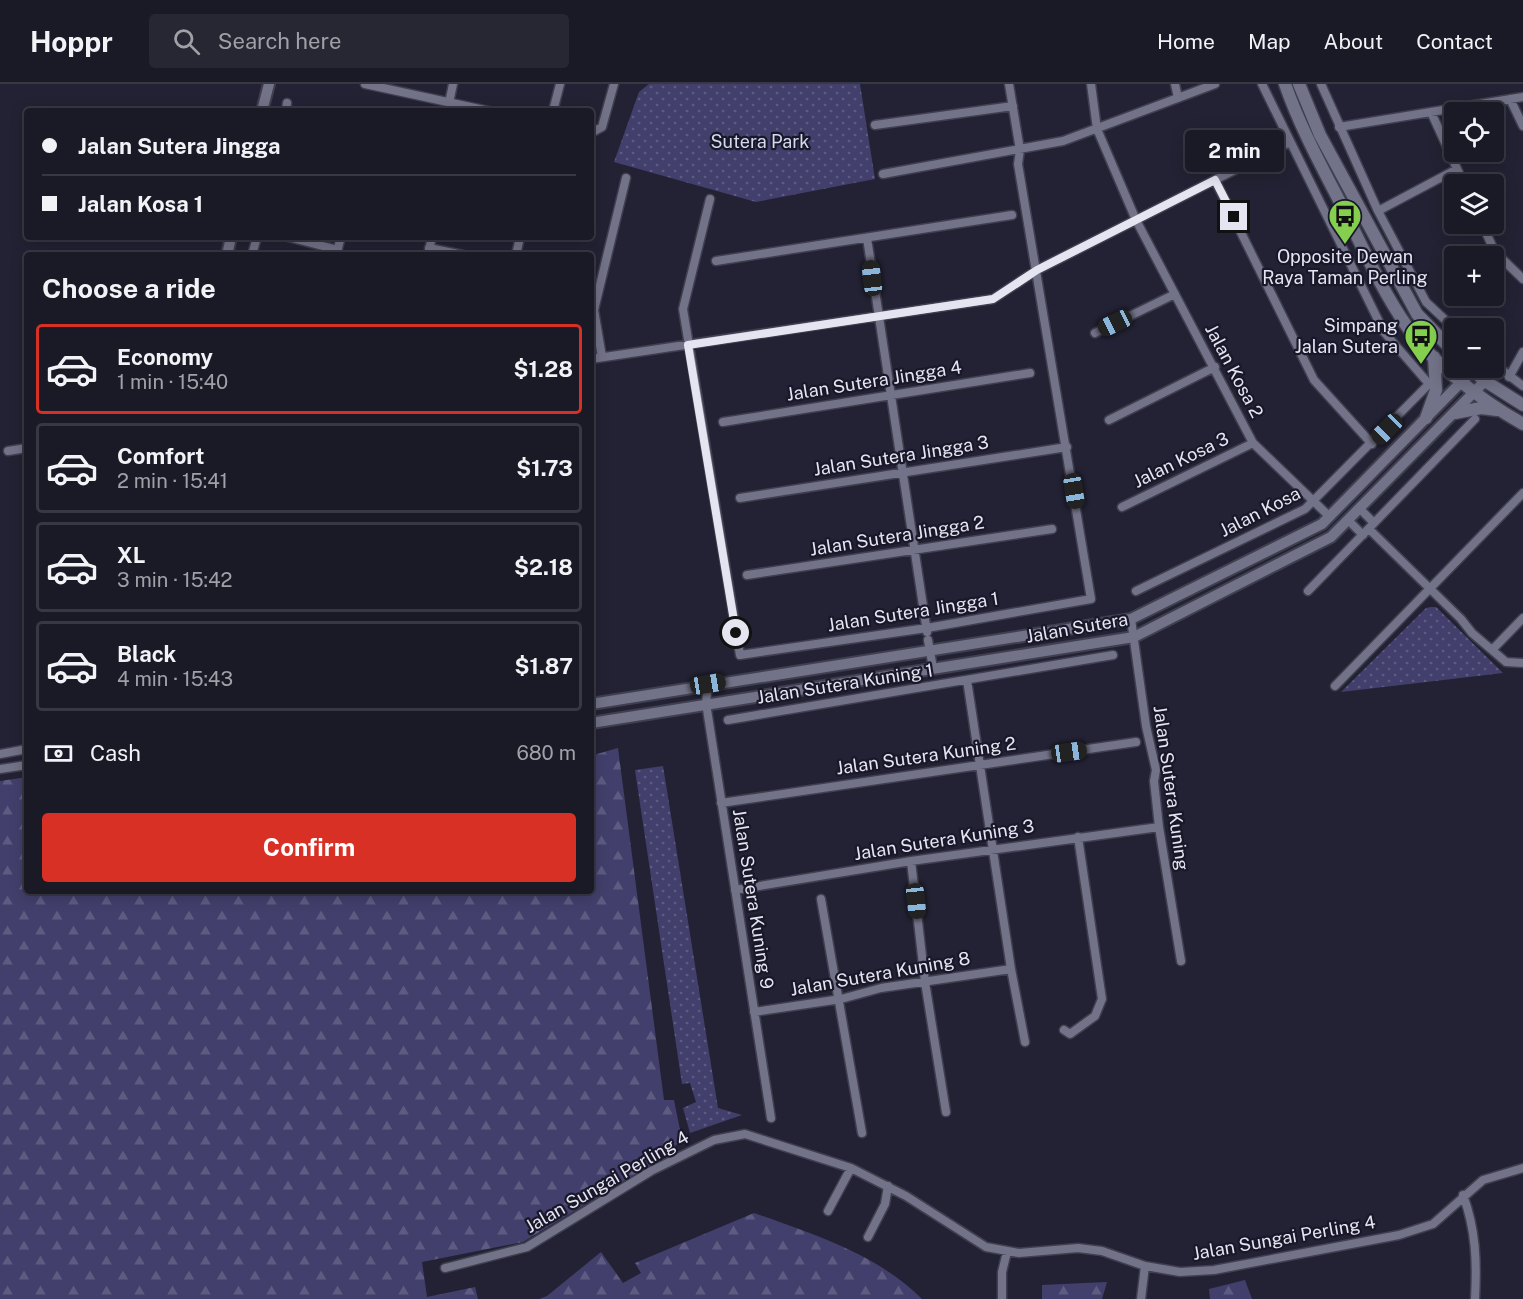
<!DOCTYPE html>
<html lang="en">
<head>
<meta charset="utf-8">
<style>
  :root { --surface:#1a1a27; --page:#272733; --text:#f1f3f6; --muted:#9fa1a7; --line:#383844; --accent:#d93025 }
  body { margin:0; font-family:"Public Sans",sans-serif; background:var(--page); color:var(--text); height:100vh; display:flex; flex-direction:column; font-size:22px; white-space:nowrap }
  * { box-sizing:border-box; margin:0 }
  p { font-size:20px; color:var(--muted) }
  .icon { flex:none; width:33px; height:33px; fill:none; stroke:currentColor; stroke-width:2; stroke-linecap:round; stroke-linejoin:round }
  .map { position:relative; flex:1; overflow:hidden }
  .side { position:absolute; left:24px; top:168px; width:570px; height:642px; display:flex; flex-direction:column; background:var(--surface); border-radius:6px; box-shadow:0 3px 15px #0003,0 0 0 2px var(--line) }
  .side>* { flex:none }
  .guide { position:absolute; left:24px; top:24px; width:570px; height:132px; border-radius:6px; box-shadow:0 3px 15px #0003,0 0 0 2px var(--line); display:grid; align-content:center; height:132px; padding:0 18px; background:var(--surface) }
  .fabs { position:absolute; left:1444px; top:18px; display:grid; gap:12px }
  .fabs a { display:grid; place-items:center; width:60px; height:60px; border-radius:6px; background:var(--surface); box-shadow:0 3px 15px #0003,0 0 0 2px var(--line); font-size:30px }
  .end { position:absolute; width:27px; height:27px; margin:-14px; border:8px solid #e5e5f2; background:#111; box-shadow:0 0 0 3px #111 }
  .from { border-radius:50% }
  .bubble { position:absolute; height:42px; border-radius:6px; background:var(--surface); box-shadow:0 3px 15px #0003,0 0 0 2px var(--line); font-size:20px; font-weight:700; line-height:42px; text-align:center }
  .car { position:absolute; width:18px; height:36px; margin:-18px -9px; border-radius:8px; box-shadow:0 0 4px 2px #0007; background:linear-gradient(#222 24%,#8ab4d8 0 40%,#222 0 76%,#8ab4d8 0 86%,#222 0) }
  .guide b { display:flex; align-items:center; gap:21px; height:57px; font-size:22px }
  .guide b+b { border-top:2px solid var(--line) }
  .guide i { width:15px; height:15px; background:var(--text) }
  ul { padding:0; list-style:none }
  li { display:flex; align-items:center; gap:18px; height:90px; margin:0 12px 9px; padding:0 6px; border:3px solid var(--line); border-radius:6px }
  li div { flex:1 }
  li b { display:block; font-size:22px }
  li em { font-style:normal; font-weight:700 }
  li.active { border-color:var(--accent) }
  li>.icon { width:54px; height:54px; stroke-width:1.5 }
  h2 { padding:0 18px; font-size:27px; line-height:72px }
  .pay { display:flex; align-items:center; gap:15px; height:66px; padding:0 18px; font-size:22px }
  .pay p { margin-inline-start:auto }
  .cta { display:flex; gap:12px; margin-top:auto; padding:12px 18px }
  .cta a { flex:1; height:69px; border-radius:6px; background:var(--accent); color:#fff; font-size:24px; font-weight:700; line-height:69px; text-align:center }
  header { display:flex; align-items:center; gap:36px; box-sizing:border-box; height:84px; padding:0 30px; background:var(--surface); border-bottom:2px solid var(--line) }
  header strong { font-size:28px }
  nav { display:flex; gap:33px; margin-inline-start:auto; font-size:21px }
  .search { width:420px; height:54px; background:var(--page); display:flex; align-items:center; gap:15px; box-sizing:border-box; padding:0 21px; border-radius:6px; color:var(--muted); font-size:22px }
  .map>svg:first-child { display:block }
  .green { fill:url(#green-dots) }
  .forest { fill:url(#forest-firs) }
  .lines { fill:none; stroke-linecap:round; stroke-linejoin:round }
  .minor-casing { stroke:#403f4f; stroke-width:11 }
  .tertiary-casing { stroke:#403f4f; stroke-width:14 }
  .secondary-casing { stroke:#403f4f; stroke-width:15 }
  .minor { stroke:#727288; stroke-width:8 }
  .tertiary { stroke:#727288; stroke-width:10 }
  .secondary { stroke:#727288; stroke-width:12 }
  .route { stroke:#e5e5f2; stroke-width:8 }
  .labels { text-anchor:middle; stroke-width:4.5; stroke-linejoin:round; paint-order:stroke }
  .park-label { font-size:18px; fill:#d7d8ed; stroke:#19182a }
  .poi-label { font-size:18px; fill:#e5e5f2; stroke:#19182a }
  .street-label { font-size:18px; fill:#e5e5f2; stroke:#19182a }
</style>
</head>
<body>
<header>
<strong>Hoppr</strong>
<div class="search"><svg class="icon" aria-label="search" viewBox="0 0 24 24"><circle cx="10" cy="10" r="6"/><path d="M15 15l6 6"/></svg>Search here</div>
<nav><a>Home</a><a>Map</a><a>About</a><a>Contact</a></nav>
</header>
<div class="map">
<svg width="1523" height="1215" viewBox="0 0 1523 1215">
  <defs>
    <pattern id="green-dots" width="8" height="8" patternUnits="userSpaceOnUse" patternTransform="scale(1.5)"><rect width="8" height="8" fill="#423f6c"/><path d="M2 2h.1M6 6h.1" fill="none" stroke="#5d5b81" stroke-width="1.8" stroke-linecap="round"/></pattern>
    <pattern id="forest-firs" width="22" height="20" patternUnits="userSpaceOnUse" patternTransform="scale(1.5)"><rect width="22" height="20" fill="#423f6c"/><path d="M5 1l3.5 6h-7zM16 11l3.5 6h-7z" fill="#5d5b81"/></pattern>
  </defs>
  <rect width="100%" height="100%" fill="#232234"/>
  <path class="green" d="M 649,0 L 860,0 L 875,95 L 756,118 L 614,78 L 639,8 Z
    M 1431,523 L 1436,523 L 1503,589 L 1341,608 L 1426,524 Z
    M 663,682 L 718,1024 L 742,1031 L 690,1049 L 683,1024 L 696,1018 L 690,999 L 682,1000 L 635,686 Z"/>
  <path class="forest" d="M 618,664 L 664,1016 L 674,1016 L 682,1056 L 657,1077 L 523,1158 L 422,1178 L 427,1213 L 475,1203 L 478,1215 L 0,1215 L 0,697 L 27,693 L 27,807 L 591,807 L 591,680 L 597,670 Z
    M 754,1129 C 813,1150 877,1170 922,1215 L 539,1215 L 547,1212 L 601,1168 L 623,1199 L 641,1189 L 635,1179 Z
    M 1245,1196 L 1252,1215 L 1210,1215 L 1209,1205 Z
    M 1107,1198 L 1102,1215 L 1042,1215 L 1042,1201 Z"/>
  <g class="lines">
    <defs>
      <path id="minor" d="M 365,0 L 489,27
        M 1091,0 L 1097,45 L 1136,136 L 1253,359 L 1330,433
        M 1175,0 L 1178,14
        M 1321,0 L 1378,127 L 1426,218 L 1455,245
        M 1510,15 L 1523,42
        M 449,19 L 453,0
        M 286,27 L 287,19
        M 553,27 L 560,0
        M 1431,28 L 1464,100
        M 875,41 L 1013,22
        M 1339,43 L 1523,13
        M 591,49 L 602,43 L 614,0
        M 883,90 L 1063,57 L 1215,0
        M 1215,96 L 1314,296 L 1372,360
        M 710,115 L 683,225 L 740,571 L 927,544 L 1091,515 L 1018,80 L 1020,66 L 1009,0
        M 1378,127 L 1457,85
        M 1482,140 L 1495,168 L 1523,195
        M 288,153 L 338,166
        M 867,154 L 927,548
        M 429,164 L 463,171
        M 252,171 L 257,153
        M 336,171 L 341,153
        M 428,171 L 432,153
        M 516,171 L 520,153
        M 716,177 L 1012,131
        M 1095,249 L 1175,210
        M 602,273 L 594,226 L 626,94
        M 591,275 L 993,215 L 1037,186 L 1288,59
        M 1494,280 L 1523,302
        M 1509,293 L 1523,268
        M 1109,336 L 1215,283
        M 723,338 L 1030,289
        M 8,367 L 27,364
        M 740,414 L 1067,363
        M 1122,423 L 1253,359
        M 1360,425 L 1374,439
        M 1349,437 L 1363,451
        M 1369,445 L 1461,535 L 1472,549 L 1506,578 L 1523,579
        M 747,491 L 1052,445
        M 1136,507 L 1305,425 L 1429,300 L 1384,248 L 1262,0
        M 1308,507 L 1475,335
        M 1131,535 L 1146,642 L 1156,686 L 1154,697 L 1159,743 L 1181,877
        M 928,556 L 933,584
        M 1492,566 L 1523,534
        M 967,596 L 1011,885 L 1025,958
        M 708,600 L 706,619 L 771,1034
        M 1335,602 L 1523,409
        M 728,636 L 1113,571
        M 0,670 L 27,665
        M 0,685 L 27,681
        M 721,719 L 1136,658
        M 911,777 L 925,898 L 946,1028
        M 735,806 L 911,777 L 1159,743
        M 821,815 L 862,1049
        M 754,928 L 841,915 L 881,904 L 1011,885
        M 1064,946 L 1070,950 L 1095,932 L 1102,915 L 1078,753
        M 1463,1111 C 1476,1146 1477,1178 1475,1215
        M 828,1127 L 851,1084
        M 868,1153 L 885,1120 L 888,1102
        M 445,1184 L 527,1163 L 651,1087 L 714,1056 L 745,1050 L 851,1084 L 906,1112 L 986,1163 L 1019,1169 L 1078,1164 L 1102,1167 L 1145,1182 L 1180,1188 L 1214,1186 L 1399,1151 L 1433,1140 L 1483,1096 L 1523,1084
        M 1002,1215 L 1002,1188 L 1007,1168
        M 1141,1215 L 1145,1182"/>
      <path id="tertiary" d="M 262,27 L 269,0
        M 227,171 L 231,153
        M 591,620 L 1131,535 L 1322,440 L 1472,287
        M 591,639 L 1134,553 L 1331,453 L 1485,297"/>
      <path id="secondary" d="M 1285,0 C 1300,43 1322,83 1343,124 C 1363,164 1382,207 1408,244 C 1434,281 1484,318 1523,340
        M 1299,0 L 1320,51 L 1417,230 L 1455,269
        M 1470,284 L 1485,297 L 1523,321
        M 1455,329 L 1481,324 L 1497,326
        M 1426,334 L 1436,306 L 1434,273"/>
    </defs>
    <use href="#minor" class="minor-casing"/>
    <use href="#tertiary" class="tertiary-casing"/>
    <use href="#secondary" class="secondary-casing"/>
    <use href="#minor" class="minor"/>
    <use href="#tertiary" class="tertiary"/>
    <use href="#secondary" class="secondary"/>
  </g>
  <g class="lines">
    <path class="route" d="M 736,549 L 688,261 L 993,215 L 1037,186 L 1215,96 L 1234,133"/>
  </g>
  <defs>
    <symbol id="bus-pin" viewBox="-11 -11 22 30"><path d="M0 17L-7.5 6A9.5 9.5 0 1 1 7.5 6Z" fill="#84cf4d" stroke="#19182a"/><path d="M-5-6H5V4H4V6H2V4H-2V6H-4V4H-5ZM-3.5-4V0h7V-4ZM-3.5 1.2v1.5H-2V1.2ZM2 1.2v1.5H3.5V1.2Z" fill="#111"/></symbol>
  </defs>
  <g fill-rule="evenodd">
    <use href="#bus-pin" x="1326" y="113" width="38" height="52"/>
    <use href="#bus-pin" x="1402" y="233" width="38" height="52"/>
  </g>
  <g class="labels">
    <g class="park-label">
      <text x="760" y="64">Sutera Park</text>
    </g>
    <g class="poi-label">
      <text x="1345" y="179">Opposite Dewan<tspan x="1345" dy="21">Raya Taman Perling</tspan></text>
      <text x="1398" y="248" text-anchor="end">Simpang<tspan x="1398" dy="21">Jalan Sutera</tspan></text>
    </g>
    <g class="street-label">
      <text transform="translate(1234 287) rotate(62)" y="6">Jalan Kosa 2</text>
      <text transform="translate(874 297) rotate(-9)" y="6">Jalan Sutera Jingga 4</text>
      <text transform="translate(901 372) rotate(-9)" y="6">Jalan Sutera Jingga 3</text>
      <text transform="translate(1181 376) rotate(-26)" y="6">Jalan Kosa 3</text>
      <text transform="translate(1260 428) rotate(-27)" y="6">Jalan Kosa</text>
      <text transform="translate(897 452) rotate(-9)" y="6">Jalan Sutera Jingga 2</text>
      <text transform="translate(913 528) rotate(-9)" y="6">Jalan Sutera Jingga 1</text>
      <text transform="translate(1077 544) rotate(-10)" y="6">Jalan Sutera</text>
      <text transform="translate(845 600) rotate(-9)" y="6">Jalan Sutera Kuning 1</text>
      <text transform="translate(926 672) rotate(-8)" y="6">Jalan Sutera Kuning 2</text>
      <text transform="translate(1171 704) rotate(82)" y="6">Jalan Sutera Kuning</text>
      <text transform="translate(944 756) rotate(-9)" y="6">Jalan Sutera Kuning 3</text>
      <text transform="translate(753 815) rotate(81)" y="6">Jalan Sutera Kuning 9</text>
      <text transform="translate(880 890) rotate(-10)" y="6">Jalan Sutera Kuning 8</text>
      <text transform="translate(607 1098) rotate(-30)" y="6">Jalan Sungai Perling 4</text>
      <text transform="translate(1284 1154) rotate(-10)" y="6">Jalan Sungai Perling 4</text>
    </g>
  </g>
</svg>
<div class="fabs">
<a><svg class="icon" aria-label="locate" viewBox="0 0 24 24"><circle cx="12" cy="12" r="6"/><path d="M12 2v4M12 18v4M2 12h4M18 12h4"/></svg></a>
<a><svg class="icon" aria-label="layers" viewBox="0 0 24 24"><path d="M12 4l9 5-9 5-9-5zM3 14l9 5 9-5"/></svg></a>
<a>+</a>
<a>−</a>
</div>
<i class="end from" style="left:736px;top:549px"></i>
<i class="end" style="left:1234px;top:133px"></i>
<div class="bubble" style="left:1185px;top:46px;width:99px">2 min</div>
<i class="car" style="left:872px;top:194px;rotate:353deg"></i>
<i class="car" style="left:1115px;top:239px;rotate:244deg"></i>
<i class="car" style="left:1387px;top:345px;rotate:225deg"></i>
<i class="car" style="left:1074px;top:407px;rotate:171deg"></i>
<i class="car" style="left:708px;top:600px;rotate:81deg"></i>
<i class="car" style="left:1069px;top:668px;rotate:82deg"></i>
<i class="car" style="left:916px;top:817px;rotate:174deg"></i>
<div class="guide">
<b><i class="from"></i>Jalan Sutera Jingga</b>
<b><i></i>Jalan Kosa 1</b>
</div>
<section class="side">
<h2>Choose a ride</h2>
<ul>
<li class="active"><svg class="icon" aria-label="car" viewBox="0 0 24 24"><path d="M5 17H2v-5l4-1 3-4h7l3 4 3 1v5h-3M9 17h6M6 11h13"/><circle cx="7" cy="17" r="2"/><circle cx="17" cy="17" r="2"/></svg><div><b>Economy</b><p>1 min · 15:40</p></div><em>$1.28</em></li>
<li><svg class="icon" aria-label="car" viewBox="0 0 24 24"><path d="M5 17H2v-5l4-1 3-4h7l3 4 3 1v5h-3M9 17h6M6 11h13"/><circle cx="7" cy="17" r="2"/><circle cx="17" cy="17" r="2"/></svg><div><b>Comfort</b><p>2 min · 15:41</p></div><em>$1.73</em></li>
<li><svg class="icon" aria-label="car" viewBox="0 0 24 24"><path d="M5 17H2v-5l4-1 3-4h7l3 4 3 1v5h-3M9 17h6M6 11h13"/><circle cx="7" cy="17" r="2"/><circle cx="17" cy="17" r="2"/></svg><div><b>XL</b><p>3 min · 15:42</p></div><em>$2.18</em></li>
<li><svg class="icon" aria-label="car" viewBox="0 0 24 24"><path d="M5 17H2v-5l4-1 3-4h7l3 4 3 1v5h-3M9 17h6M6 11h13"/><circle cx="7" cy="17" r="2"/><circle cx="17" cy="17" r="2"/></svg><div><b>Black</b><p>4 min · 15:43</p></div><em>$1.87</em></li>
</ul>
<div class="pay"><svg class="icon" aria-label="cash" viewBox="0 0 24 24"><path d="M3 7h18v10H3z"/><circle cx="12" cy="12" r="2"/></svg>Cash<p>680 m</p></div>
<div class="cta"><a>Confirm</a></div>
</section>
</div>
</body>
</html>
